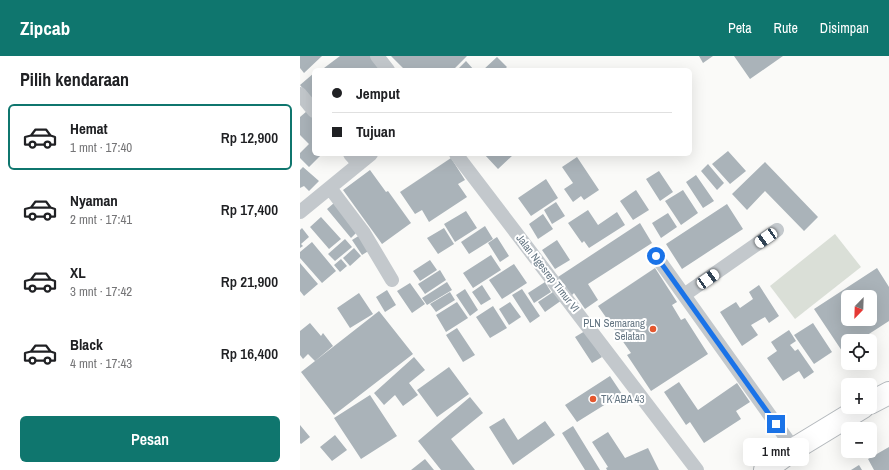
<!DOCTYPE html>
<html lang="id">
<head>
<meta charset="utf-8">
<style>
  :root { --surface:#fff; --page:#f6f6f6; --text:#202124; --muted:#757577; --line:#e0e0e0; --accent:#0f766e }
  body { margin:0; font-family:"Archivo Narrow",sans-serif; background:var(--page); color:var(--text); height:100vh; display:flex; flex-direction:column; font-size:15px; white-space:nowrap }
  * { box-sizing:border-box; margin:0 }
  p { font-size:13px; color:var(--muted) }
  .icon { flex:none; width:22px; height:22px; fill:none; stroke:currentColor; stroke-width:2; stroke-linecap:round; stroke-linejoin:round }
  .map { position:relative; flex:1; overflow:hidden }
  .side { display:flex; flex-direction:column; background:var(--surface); width:300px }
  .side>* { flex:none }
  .hud { position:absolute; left:12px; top:12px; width:380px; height:88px; border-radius:6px; box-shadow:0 4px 16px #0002; display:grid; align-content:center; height:88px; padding:0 20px; background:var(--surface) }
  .needle { width:26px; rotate:203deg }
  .fabs { position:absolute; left:541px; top:234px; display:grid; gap:8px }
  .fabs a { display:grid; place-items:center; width:36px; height:36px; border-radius:6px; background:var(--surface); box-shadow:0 4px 16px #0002; font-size:20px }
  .end { position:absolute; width:18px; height:18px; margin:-9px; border:5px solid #1a73e8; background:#fff; box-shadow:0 0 0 2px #fff }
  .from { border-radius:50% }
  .bubble { position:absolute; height:28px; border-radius:6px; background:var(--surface); box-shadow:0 4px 16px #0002; font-size:13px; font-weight:600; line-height:28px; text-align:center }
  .car { position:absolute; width:12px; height:24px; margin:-12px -6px; border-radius:5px; box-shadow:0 0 3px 1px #0007; background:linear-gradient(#fff 24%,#345 0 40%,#fff 0 76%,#345 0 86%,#fff 0) }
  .hud b { display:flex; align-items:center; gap:14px; height:38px; font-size:15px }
  .hud b+b { border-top:1px solid var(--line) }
  .hud i { width:10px; height:10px; background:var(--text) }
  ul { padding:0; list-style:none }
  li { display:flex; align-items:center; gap:12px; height:66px; margin:0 8px 6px; padding:0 12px; border:2px solid transparent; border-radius:6px }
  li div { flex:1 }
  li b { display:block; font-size:15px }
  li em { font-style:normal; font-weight:600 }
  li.selected { border-color:var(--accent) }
  li>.icon { width:36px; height:36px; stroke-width:1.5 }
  h2 { padding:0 20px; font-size:18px; line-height:48px }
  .cta { display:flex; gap:8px; margin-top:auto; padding:8px 20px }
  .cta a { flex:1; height:46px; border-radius:6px; background:var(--accent); color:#fff; font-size:16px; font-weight:600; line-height:46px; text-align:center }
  header { display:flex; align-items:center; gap:24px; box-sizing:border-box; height:56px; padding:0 20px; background:var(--accent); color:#fff }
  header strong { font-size:19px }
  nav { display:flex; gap:22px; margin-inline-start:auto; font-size:14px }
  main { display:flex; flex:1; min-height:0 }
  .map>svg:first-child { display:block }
  .green { fill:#dadfd7 }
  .building { fill:#aab3b9; fill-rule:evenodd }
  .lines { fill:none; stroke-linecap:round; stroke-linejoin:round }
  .highway-casing { stroke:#b4b9bd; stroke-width:24 }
  .street { stroke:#c3c8cc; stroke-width:14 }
  .highway { stroke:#fff; stroke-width:22 }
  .route { stroke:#1a73e8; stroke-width:5 }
  .poi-dot { fill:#e4572e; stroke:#fff; stroke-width:1.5 }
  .labels { text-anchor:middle; stroke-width:4; stroke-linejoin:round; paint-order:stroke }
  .street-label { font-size:11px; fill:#657683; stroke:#fff }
  .poi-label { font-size:11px; fill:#657683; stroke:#fff; text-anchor:end }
</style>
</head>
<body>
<header>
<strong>Zipcab</strong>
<nav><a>Peta</a><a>Rute</a><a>Disimpan</a></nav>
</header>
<main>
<section class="side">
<h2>Pilih kendaraan</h2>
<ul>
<li class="selected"><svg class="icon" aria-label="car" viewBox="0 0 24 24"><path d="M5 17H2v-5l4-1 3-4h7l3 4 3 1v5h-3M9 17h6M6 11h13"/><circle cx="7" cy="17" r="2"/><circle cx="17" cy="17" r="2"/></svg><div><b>Hemat</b><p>1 mnt · 17:40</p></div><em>Rp 12,900</em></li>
<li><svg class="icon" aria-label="car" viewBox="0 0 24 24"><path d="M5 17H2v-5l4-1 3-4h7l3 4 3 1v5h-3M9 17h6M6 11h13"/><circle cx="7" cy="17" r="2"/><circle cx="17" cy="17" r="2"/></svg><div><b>Nyaman</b><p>2 mnt · 17:41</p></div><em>Rp 17,400</em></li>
<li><svg class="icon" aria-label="car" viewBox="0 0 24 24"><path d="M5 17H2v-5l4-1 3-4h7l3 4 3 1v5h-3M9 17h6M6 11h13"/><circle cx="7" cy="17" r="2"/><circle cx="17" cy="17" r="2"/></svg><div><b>XL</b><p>3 mnt · 17:42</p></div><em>Rp 21,900</em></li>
<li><svg class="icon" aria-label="car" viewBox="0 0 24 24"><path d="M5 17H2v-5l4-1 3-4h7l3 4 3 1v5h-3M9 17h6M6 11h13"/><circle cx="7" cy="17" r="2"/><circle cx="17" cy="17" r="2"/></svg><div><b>Black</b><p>4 mnt · 17:43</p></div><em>Rp 16,400</em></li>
</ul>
<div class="cta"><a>Pesan</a></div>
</section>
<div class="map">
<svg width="589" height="414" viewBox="0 0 589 414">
  <rect width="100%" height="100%" fill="#fafaf8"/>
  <path class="green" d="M 535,178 L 561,211 L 495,263 L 470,230 Z"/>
  <path class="building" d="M 0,0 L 22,0 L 4,17 L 0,12 Z
    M 40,0 L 74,0 L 85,14 L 26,14 L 24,12 Z
    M 91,0 L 167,0 L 153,14 L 105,14 Z
    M 399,0 L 413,0 L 403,7 Z
    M 434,0 L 483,0 L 450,23 Z
    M 197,1 L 207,11 L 204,14 L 183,14 Z
    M 166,5 L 174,14 L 157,14 Z
    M 14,17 L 14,46 L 0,29 Z
    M 7,55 L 14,63 L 14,98 L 22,98 L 9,111 L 0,102 L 0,97 L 9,88 L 0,79 L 0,61 Z
    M 428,95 L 446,115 L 430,128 L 412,108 Z
    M 184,98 L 214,98 L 198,113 Z
    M 277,101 L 299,134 L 284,144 L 281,140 L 273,146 L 264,133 L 273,127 L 262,111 Z
    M 151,102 L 165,124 L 158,128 L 167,141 L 129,166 L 122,154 L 115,158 L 100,136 Z
    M 465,106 L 518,161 L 504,175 L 465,135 L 447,154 L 432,138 Z
    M 408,108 L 424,127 L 417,134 L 401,115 Z
    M 3,111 L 19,125 L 9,135 L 4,130 L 0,132 L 0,114 Z
    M 70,114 L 86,136 L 88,135 L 111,167 L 82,188 L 43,134 Z
    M 359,115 L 373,136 L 360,145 L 346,123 Z
    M 396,119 L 414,145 L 403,152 L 386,126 Z
    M 246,123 L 258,142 L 231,160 L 218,142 Z
    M 336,134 L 349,154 L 333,164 L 320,145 Z
    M 383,134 L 398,157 L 381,169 L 365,145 Z
    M 256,146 L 265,160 L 252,168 L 244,154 Z
    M 34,147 L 58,175 L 51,182 L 27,153 Z
    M 427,148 L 443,173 L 382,213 L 366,188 Z
    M 288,154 L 298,169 L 317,156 L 325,169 L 289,192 L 284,185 L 282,187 L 268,167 Z
    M 166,155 L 177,172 L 155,186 L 144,168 Z
    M 368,157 L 377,171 L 361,182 L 352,167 Z
    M 243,158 L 253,173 L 238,183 L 229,168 Z
    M 21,161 L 41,183 L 29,193 L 10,171 Z
    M 340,167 L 352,187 L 288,228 L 298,244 L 285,253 L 274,237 L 271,240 L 258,221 Z
    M 185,170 L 193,183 L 169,198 L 161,186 Z
    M 2,172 L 9,181 L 1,188 L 3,190 L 0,192 L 0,174 Z
    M 144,172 L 154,188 L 138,198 L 127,182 Z
    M 60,179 L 70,194 L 62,199 L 52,184 Z
    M 197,181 L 209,200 L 200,206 L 188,187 Z
    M 45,183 L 52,191 L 35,205 L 28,198 Z
    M 257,184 L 270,204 L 255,213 L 242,194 Z
    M 12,186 L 36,215 L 22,227 L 0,202 L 0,196 Z
    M 54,192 L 61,200 L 50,210 L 43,202 Z
    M 191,199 L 201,214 L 173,232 L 163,217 Z
    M 41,203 L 47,210 L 40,216 L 34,209 Z
    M 130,204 L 137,214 L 120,225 L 113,215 Z
    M 0,207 L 18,228 L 4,240 L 0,235 Z
    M 214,208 L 227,227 L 202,243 L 189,224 Z
    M 355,212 L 377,246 L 372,249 L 381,264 L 385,262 L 408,298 L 351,335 L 327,299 L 331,297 L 298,250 Z
    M 577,212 L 589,231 L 589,265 L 558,285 L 548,285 L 548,291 L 542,295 L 514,253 ZM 548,241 L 570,241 L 570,263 L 548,263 Z
    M 140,214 L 146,224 L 125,238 L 118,228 Z
    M 147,226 L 152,234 L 127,249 L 122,242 Z
    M 245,226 L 251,236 L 234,247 L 228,237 Z
    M 110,227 L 125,248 L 112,257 L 97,235 Z
    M 182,229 L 191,243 L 181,249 L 172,236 Z
    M 459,229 L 479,260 L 469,267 L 465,261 L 451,269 L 458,279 L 442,290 L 420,256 L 436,246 L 440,252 L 453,243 L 449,236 Z
    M 165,233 L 178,254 L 170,260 L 156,239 Z
    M 222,233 L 240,260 L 230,267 L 212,239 Z
    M 87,234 L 96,249 L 85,256 L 76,241 Z
    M 256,234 L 262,244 L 245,256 L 238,246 Z
    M 150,236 L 155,244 L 136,256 L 130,248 Z
    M 59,237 L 73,258 L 50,272 L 37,252 Z
    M 157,246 L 168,262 L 146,276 L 136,259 Z
    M 210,246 L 221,261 L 209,269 L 199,253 Z
    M 193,250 L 207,272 L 190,282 L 176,261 Z
    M 79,255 L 113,298 L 34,359 L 1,316 Z
    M 10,267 L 21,280 L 23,277 L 33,290 L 15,305 L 8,298 L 3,303 L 0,299 L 0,275 Z
    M 513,267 L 532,296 L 514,308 L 494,279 Z
    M 157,272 L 175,299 L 163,306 L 146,279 Z
    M 489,274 L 496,285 L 490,289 L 495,295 L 498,293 L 514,316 L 504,323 L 499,315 L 483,325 L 467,302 L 477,295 L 471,286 Z
    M 285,275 L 302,301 L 292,307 L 275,281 Z
    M 114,301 L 125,314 L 109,327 L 118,339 L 103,350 L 95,339 L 84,349 L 74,337 Z
    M 149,311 L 169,338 L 137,361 L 117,334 Z
    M 310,320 L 322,338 L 277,366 L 265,349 Z
    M 379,326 L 398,354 L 437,327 L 450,346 L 436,355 L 441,363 L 404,387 L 390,366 L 386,369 L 364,336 Z
    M 70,339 L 97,380 L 61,403 L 34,362 Z
    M 170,341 L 183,357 L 151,383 L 175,414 L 141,414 L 118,385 Z
    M 204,362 L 218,384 L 245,365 L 255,379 L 213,409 L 189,371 Z
    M 0,369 L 10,381 L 1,388 L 0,387 Z
    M 273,370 L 300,414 L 285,414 L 262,377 Z
    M 308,376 L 325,402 L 348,392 L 359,414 L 307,414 L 306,412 L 308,411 L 292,386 Z
    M 35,379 L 47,394 L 32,405 L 20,391 Z
    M 589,391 L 589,414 L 574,414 L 568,403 Z
    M 125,403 L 134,414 L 111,414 Z
    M 559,409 L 562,414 L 551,414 Z"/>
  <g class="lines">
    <defs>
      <path id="highway" d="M 570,347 L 589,337
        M 465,414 L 494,393 L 563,351"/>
    </defs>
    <use href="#highway" class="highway-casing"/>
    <path class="street" d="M 77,0 L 88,14
      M 0,38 L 14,55
      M 50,98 L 59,108
      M 156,98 L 397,414
      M 30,132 L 64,177 L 92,224
      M 0,156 L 71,98
      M 356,200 L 494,393
      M 384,239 L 477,174"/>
    <use href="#highway" class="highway"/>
  </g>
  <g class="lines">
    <path class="route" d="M 356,200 L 476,368"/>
  </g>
  <g class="poi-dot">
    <circle cx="353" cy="273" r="4"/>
    <circle cx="293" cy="343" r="4"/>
  </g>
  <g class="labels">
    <g class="street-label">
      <text transform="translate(248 217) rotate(52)" y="4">Jalan Ngesrep Timur VI</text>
    </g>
    <g class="poi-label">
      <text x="345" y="271">PLN Semarang<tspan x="345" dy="13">Selatan</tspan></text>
      <text x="301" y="347" text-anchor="start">TK ABA 43</text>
    </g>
  </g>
</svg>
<div class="fabs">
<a><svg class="needle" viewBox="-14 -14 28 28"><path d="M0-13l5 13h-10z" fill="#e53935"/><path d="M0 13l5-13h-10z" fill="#757577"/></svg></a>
<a><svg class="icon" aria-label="locate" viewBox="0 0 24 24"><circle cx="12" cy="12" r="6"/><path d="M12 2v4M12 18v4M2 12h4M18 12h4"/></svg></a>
<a>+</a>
<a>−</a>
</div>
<i class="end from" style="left:356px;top:200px"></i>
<i class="end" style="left:476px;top:368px"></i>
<div class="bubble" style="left:443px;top:382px;width:66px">1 mnt</div>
<i class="car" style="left:466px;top:182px;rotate:235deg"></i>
<i class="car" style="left:408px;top:223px;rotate:55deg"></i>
<div class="hud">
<b><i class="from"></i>Jemput</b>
<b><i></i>Tujuan</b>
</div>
</div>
</main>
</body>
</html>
